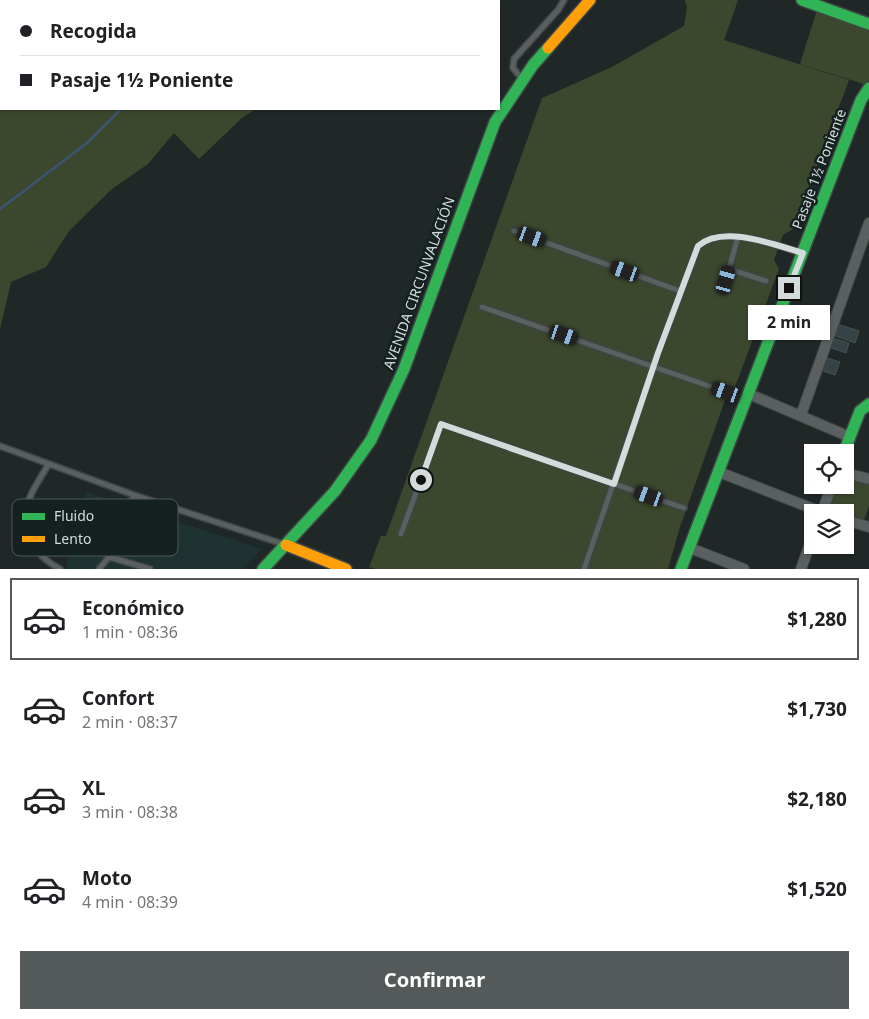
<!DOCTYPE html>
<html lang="es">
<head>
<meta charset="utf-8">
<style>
  :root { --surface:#fff; --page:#f2f2f2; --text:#202124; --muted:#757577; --line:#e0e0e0; --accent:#54595a }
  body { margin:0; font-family:"Noto Sans",sans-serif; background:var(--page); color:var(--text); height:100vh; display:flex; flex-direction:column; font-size:19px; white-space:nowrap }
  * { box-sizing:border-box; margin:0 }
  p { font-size:16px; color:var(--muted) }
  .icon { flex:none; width:28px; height:28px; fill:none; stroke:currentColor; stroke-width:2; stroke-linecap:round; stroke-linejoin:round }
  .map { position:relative; height:569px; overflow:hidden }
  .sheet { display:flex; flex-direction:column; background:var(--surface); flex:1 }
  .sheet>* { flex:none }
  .guide { position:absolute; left:0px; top:0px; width:500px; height:110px; box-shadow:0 1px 4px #0004; display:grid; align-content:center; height:110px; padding:0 20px; background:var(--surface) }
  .tools { position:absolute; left:804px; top:444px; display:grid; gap:10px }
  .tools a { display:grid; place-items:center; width:50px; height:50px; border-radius:0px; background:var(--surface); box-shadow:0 1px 4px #0004; font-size:25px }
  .end { position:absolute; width:22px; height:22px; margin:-11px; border:6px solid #d3dcdb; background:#111; box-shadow:0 0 0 2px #111 }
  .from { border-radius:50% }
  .bubble { position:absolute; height:35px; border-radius:0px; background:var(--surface); box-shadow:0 1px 4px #0004; font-size:16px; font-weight:700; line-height:35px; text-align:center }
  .car { position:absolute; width:15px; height:30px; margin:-15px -8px; border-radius:6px; box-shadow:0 0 4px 1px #0007; background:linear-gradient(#222 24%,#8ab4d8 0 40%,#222 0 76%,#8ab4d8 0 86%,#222 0) }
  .guide b { display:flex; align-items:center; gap:18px; height:48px; font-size:19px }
  .guide b+b { border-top:1px solid var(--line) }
  .guide i { width:12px; height:12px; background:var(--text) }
  ul { padding:9px 0 0; list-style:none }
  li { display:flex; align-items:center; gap:15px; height:82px; margin:0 10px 8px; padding:0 10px; border:2px solid transparent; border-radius:0px }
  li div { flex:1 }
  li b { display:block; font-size:19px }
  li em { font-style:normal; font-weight:700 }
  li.selected { border-color:var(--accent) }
  li>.icon { width:45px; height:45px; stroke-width:1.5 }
  .primary-button { display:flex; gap:10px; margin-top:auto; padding:10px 20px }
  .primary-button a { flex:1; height:58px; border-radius:0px; background:var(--accent); color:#fff; font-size:20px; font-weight:700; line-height:58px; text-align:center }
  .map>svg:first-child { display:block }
  .built { fill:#1d3231 }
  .green { fill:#3c482e }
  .water { fill:#3c5473 }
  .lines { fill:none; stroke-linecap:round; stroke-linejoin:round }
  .stream { stroke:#3c5473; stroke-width:2.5 }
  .building { fill:#354346; stroke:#494f50 }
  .lane-casing { stroke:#3e4544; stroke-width:8 }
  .street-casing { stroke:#3e4544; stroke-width:12 }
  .fast-casing { stroke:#3e4544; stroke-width:14 }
  .slow-casing { stroke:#3e4544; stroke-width:14 }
  .lane { stroke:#5a5f5f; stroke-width:5 }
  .street { stroke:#5a5f5f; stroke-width:10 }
  .fast { stroke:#30b455; stroke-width:11 }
  .slow { stroke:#ff9f0a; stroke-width:11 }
  .route { stroke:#d3dcdb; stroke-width:6 }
  .labels { text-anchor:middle; stroke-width:5; stroke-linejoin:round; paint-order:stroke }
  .street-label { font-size:14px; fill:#d3dcdb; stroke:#142120 }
  .key { fill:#142120; stroke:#4d5958; stroke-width:1 }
  .key-label { font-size:14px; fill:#d3dcdb }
</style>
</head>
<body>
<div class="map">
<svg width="869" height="569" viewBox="0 0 869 569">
  <rect width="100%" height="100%" fill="#202827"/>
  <path class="built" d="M 86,492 L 262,549 L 242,569 L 66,569 Z"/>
  <path class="green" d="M 0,0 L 422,0 L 1,1 L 1,109 L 256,109 L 243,117 L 199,159 L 174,133 L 148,164 L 112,189 L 69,231 L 46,267 L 11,282 L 0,329 Z
    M 685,0 L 738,0 L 724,40 L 849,80 L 793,229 L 783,235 L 774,260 L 779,269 L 735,387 L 730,386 L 680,527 L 668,569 L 375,569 L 369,567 L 381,536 L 386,536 L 542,98 L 612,67 L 684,26 L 687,7 Z
    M 817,10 L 869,27 L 869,79 L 867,85 L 800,64 Z
    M 845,473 L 869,481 L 869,506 L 864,520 L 829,509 L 837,485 L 845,485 Z"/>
  <path class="water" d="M 0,0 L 415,0 L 1,1 L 1,27 Z"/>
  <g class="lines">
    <path class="stream" d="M 0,209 L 87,143 L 121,109"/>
  </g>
  <path class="building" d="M 837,324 L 859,331 L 855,343 L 833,335 Z
    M 832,338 L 849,343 L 846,353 L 829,347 Z
    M 824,357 L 840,362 L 835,375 L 820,370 Z"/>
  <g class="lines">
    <defs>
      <path id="lane" d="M 522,79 L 513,68 L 514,59 L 558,10 L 564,0
        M 514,231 L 680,291
        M 729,269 L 766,281
        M 723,290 L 738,237
        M 482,307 L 726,392
        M 0,446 L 134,495 L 283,544
        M 48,465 C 40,479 27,497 25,514 C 21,538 41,559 60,569
        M 401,534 L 441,424 L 684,508
        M 109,557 L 150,569
        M 99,569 L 109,557 L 134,495
        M 584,569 L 658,353 L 698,246 C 722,224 775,245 802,253"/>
      <path id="street" d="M 749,394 L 850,437
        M 801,415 L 869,223
        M 719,472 L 821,512
        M 845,473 L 869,479
        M 822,512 L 832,485
        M 845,520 L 869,527
        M 690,548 L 744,569
        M 801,569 L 812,538"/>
      <path id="fast" d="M 802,0 L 869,24
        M 844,452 L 860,411 L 869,404
        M 263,569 L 335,491 L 371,440 L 404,369 L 495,122 L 533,65 L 548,48
        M 681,569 L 861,100 L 869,88"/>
      <path id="slow" d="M 548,48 L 590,0
        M 286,545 L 346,569"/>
    </defs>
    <use href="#lane" class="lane-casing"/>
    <use href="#street" class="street-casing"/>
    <use href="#fast" class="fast-casing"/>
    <use href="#slow" class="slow-casing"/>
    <use href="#lane" class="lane"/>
    <use href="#street" class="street"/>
    <use href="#fast" class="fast"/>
    <use href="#slow" class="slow"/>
  </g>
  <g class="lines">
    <path class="route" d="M 421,480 L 441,424 L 614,484 L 658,353 L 698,246 C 723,224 775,245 803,253 L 789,288"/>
  </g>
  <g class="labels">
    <g class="street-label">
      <text transform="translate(819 169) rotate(-69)" y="5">Pasaje 1½ Poniente</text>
      <text transform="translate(419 283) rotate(-70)" y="5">AVENIDA CIRCUNVALACIÓN</text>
    </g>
  </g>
  <rect x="12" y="499" width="166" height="57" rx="8" class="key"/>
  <rect x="22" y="513" width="23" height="7" fill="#30b455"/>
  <rect x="22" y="536" width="23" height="6" fill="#ff9f0a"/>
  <g class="key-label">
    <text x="54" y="521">Fluido</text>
    <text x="54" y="544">Lento</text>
  </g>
</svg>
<div class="tools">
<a><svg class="icon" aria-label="locate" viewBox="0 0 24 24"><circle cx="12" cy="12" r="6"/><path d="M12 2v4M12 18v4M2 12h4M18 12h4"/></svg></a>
<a><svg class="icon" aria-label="layers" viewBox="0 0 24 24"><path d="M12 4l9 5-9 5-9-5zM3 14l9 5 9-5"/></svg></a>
</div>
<i class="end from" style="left:421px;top:480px"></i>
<i class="end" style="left:789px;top:288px"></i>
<div class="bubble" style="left:748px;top:305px;width:82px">2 min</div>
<i class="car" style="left:532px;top:237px;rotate:110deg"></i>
<i class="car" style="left:625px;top:271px;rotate:290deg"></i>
<i class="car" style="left:726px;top:280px;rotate:16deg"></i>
<i class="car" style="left:564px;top:335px;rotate:109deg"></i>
<i class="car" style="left:726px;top:392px;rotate:290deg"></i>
<i class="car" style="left:649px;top:496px;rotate:290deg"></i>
<div class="guide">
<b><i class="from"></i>Recogida</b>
<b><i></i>Pasaje 1½ Poniente</b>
</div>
</div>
<section class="sheet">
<ul>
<li class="selected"><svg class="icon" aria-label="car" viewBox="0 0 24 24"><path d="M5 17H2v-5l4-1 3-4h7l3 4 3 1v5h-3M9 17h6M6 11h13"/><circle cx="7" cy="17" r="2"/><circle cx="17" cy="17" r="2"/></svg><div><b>Económico</b><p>1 min · 08:36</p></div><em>$1,280</em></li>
<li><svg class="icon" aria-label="car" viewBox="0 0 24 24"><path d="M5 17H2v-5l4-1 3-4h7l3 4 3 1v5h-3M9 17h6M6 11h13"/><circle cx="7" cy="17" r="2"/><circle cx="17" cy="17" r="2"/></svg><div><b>Confort</b><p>2 min · 08:37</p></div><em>$1,730</em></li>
<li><svg class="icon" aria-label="car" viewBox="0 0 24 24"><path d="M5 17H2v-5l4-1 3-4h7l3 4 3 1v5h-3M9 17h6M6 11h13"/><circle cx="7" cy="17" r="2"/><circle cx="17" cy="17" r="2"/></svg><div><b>XL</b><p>3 min · 08:38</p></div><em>$2,180</em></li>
<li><svg class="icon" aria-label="car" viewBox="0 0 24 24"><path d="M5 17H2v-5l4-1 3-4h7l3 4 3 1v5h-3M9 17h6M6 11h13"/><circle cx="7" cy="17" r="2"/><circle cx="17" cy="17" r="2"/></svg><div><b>Moto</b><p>4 min · 08:39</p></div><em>$1,520</em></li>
</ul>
<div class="primary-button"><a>Confirmar</a></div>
</section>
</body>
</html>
